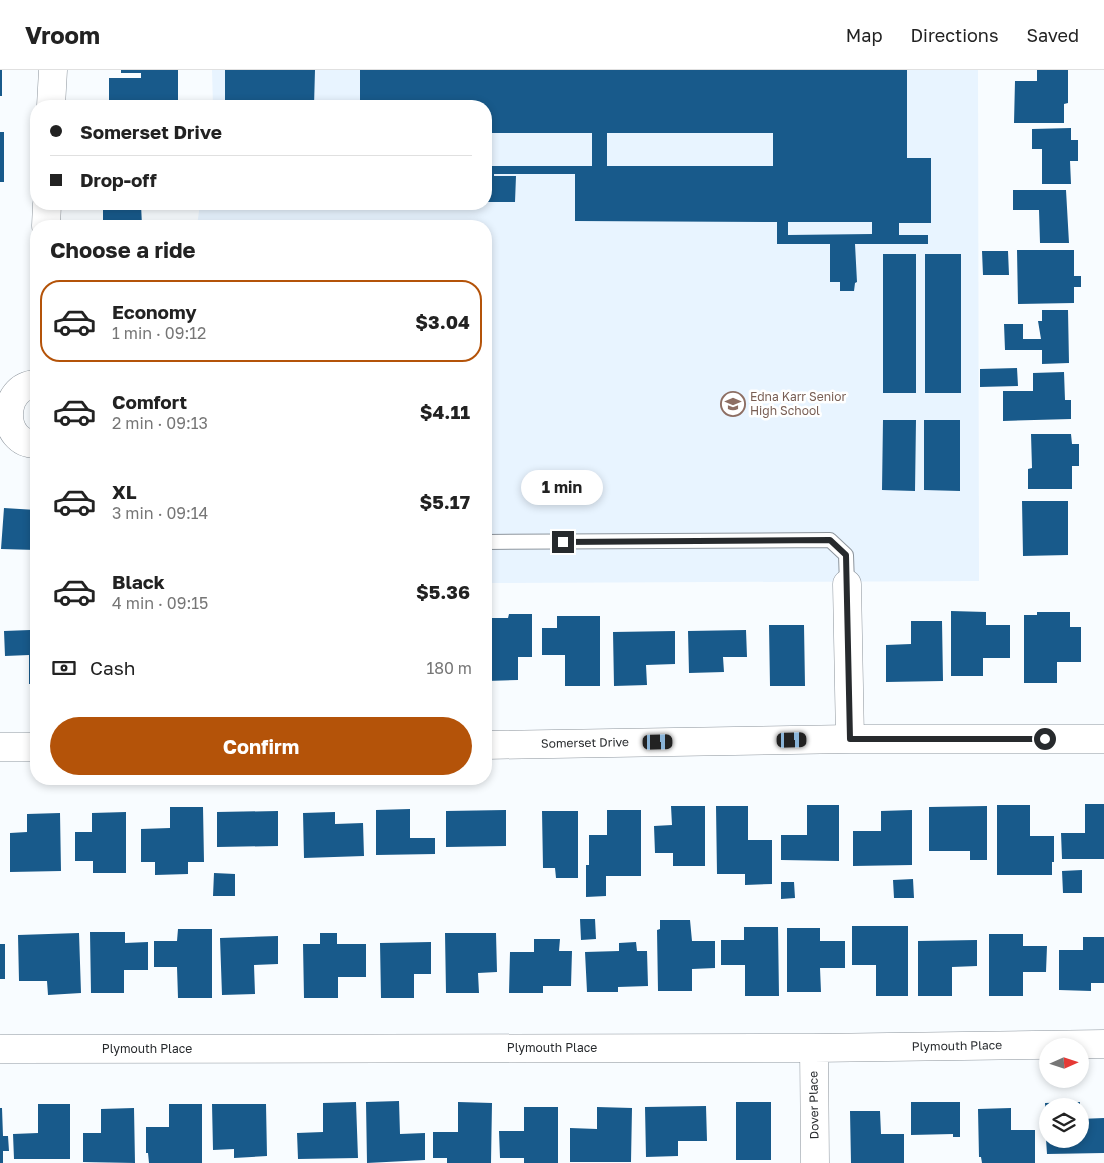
<!DOCTYPE html>
<html lang="en">
<head>
<meta charset="utf-8">
<style>
  :root { --surface:#fff; --page:#f2f2f2; --text:#222; --muted:#767676; --line:#e0e0e0; --accent:#b45309 }
  body { margin:0; font-family:"Golos Text",sans-serif; background:var(--page); color:var(--text); height:100vh; display:flex; flex-direction:column; font-size:19px; white-space:nowrap }
  * { box-sizing:border-box; margin:0 }
  p { font-size:16px; color:var(--muted) }
  .icon { flex:none; width:28px; height:28px; fill:none; stroke:currentColor; stroke-width:2; stroke-linecap:round; stroke-linejoin:round }
  .map { position:relative; flex:1; overflow:hidden }
  .details { position:absolute; left:30px; top:150px; width:462px; height:565px; display:flex; flex-direction:column; background:var(--surface); border-radius:20px; box-shadow:0 2px 8px #0003 }
  .details>* { flex:none }
  .guide { position:absolute; left:30px; top:30px; width:462px; height:110px; border-radius:20px; box-shadow:0 2px 8px #0003; display:grid; align-content:center; height:110px; padding:0 20px; background:var(--surface) }
  .needle { width:32px; rotate:87deg }
  .controls { position:absolute; left:1039px; top:968px; display:grid; gap:10px }
  .controls a { display:grid; place-items:center; width:50px; height:50px; border-radius:50%; background:var(--surface); box-shadow:0 2px 8px #0003; font-size:25px }
  .end { position:absolute; width:22px; height:22px; margin:-11px; border:6px solid #272a2d; background:#fff; box-shadow:0 0 0 2px #fff }
  .from { border-radius:50% }
  .bubble { position:absolute; height:35px; border-radius:18px; background:var(--surface); box-shadow:0 2px 8px #0003; font-size:16px; font-weight:700; line-height:35px; text-align:center }
  .car { position:absolute; width:15px; height:30px; margin:-15px -8px; border-radius:6px; box-shadow:0 0 4px 1px #0007; background:linear-gradient(#222 24%,#8ab4d8 0 40%,#222 0 76%,#8ab4d8 0 86%,#222 0) }
  .guide b { display:flex; align-items:center; gap:18px; height:48px; font-size:19px }
  .guide b+b { border-top:1px solid var(--line) }
  .guide i { width:12px; height:12px; background:var(--text) }
  ul { padding:0; list-style:none }
  li { display:flex; align-items:center; gap:15px; height:82px; margin:0 10px 8px; padding:0 10px; border:2px solid transparent; border-radius:20px }
  li div { flex:1 }
  li b { display:block; font-size:19px }
  li em { font-style:normal; font-weight:700 }
  li.active { border-color:var(--accent) }
  li>.icon { width:45px; height:45px; stroke-width:1.5 }
  h2 { padding:0 20px; font-size:22px; line-height:60px }
  .pay { display:flex; align-items:center; gap:12px; height:55px; padding:0 20px; font-size:19px }
  .pay p { margin-inline-start:auto }
  .button { display:flex; gap:10px; margin-top:auto; padding:10px 20px }
  .button a { flex:1; height:58px; border-radius:30px; background:var(--accent); color:#fff; font-size:20px; font-weight:700; line-height:58px; text-align:center }
  header { display:flex; align-items:center; gap:30px; box-sizing:border-box; height:70px; padding:0 25px; background:var(--surface); border-bottom:1px solid var(--line) }
  header strong { font-size:24px }
  nav { display:flex; gap:28px; margin-inline-start:auto; font-size:18px }
  .map>svg:first-child { display:block }
  .built { fill:#e8f4ff }
  .building { fill:#185a8b; fill-rule:evenodd }
  .lines { fill:none; stroke-linecap:round; stroke-linejoin:round }
  .service-casing { stroke:#8d959d; stroke-width:16 }
  .minor-casing { stroke:#8d959d; stroke-width:29 }
  .service { stroke:#fff; stroke-width:14 }
  .minor { stroke:#fff; stroke-width:28 }
  .route { stroke:#272a2d; stroke-width:6 }
  .labels { text-anchor:middle; stroke-width:5; stroke-linejoin:round; paint-order:stroke }
  .education-label { font-size:12px; fill:#785e54; stroke:#fff; text-anchor:start }
  .street-label { font-size:12px; fill:#272a2d; stroke:#fff }
</style>
</head>
<body>
<header>
<strong>Vroom</strong>
<nav><a>Map</a><a>Directions</a><a>Saved</a></nav>
</header>
<div class="map">
<svg width="1104" height="1093" viewBox="0 0 1104 1093">
  <rect width="100%" height="100%" fill="#f8fcff"/>
  <path class="built" d="M 212,0 L 978,0 L 979,511 L 486,513 L 486,156 L 197,156 L 200,134 L 486,134 L 486,36 L 213,36 Z"/>
  <path class="building" d="M 0,0 L 2,0 L 2,26 L 0,26 Z
    M 121,0 L 178,0 L 178,36 L 109,36 L 109,8 L 141,8 L 141,3 L 121,3 Z
    M 225,0 L 315,0 L 314,36 L 225,36 Z
    M 360,0 L 907,0 L 907,88 L 931,88 L 931,153 L 899,153 L 899,165 L 928,165 L 928,174 L 855,174 L 857,212 L 855,213 L 854,221 L 840,221 L 840,212 L 830,212 L 830,174 L 777,174 L 777,152 L 575,151 L 575,104 L 494,104 L 494,106 L 516,106 L 515,132 L 486,132 L 486,96 L 592,96 L 592,63 L 486,63 L 486,36 L 360,36 ZM 607,63 L 773,63 L 773,96 L 607,96 ZM 788,152 L 872,152 L 872,164 L 788,165 Z
    M 1037,0 L 1068,0 L 1068,33 L 1064,34 L 1064,53 L 1014,53 L 1015,11 L 1037,11 Z
    M 1071,58 L 1071,70 L 1078,70 L 1078,91 L 1070,91 L 1071,114 L 1042,114 L 1042,79 L 1032,79 L 1032,59 Z
    M 0,62 L 4,62 L 4,112 L 0,112 Z
    M 1013,120 L 1066,120 L 1069,173 L 1040,173 L 1039,140 L 1013,140 Z
    M 107,134 L 141,134 L 142,156 L 103,156 L 103,136 L 107,136 Z
    M 1017,180 L 1074,180 L 1074,206 L 1081,206 L 1081,217 L 1074,217 L 1074,233 L 1018,234 Z
    M 982,181 L 1008,181 L 1009,205 L 983,205 Z
    M 883,184 L 916,184 L 916,323 L 883,323 Z
    M 925,184 L 961,184 L 961,323 L 925,323 Z
    M 1042,240 L 1068,240 L 1069,293 L 1042,294 L 1042,280 L 1005,280 L 1004,254 L 1023,254 L 1023,269 L 1041,269 L 1038,251 L 1042,251 Z
    M 1017,298 L 1018,316 L 980,317 L 980,299 Z
    M 1064,302 L 1065,330 L 1071,330 L 1071,349 L 1003,351 L 1003,321 L 1033,321 L 1033,303 Z
    M 883,350 L 916,350 L 915,421 L 882,420 Z
    M 924,350 L 960,350 L 960,421 L 924,420 Z
    M 1031,364 L 1071,364 L 1072,374 L 1079,374 L 1079,396 L 1072,396 L 1072,419 L 1028,419 L 1028,399 L 1032,398 Z
    M 1022,431 L 1068,431 L 1068,485 L 1023,486 Z
    M 4,438 L 36,440 L 36,480 L 1,479 Z
    M 951,541 L 986,542 L 986,555 L 1010,555 L 1010,588 L 983,588 L 983,606 L 951,606 Z
    M 1037,542 L 1070,542 L 1070,557 L 1081,557 L 1081,592 L 1057,592 L 1057,613 L 1024,613 L 1024,545 L 1037,545 Z
    M 509,544 L 532,544 L 532,587 L 518,587 L 518,610 L 486,611 L 486,548 L 508,548 Z
    M 557,546 L 600,546 L 600,616 L 565,616 L 565,585 L 542,585 L 542,558 L 557,558 Z
    M 30,547 L 36,547 L 36,614 L 29,614 L 29,585 L 5,586 L 4,561 L 30,560 Z
    M 911,551 L 942,551 L 943,611 L 886,612 L 886,575 L 911,574 Z
    M 769,555 L 804,555 L 805,616 L 770,616 Z
    M 746,560 L 747,587 L 723,587 L 724,602 L 689,603 L 688,561 Z
    M 675,561 L 675,594 L 646,595 L 647,615 L 614,616 L 613,562 Z
    M 1085,734 L 1104,734 L 1104,789 L 1062,789 L 1061,763 L 1085,763 Z
    M 807,735 L 839,735 L 839,791 L 781,790 L 781,765 L 807,765 Z
    M 997,735 L 1030,735 L 1030,766 L 1054,766 L 1054,792 L 1052,792 L 1052,805 L 997,805 Z
    M 671,736 L 705,736 L 705,796 L 673,796 L 673,783 L 655,783 L 654,756 L 672,755 Z
    M 716,736 L 748,736 L 748,770 L 772,770 L 772,814 L 745,815 L 745,804 L 717,804 Z
    M 987,736 L 987,790 L 970,790 L 970,781 L 929,781 L 929,737 Z
    M 170,737 L 203,737 L 204,792 L 188,792 L 188,804 L 155,805 L 155,792 L 141,792 L 141,759 L 170,758 Z
    M 410,739 L 410,768 L 435,768 L 435,784 L 376,785 L 376,740 Z
    M 506,740 L 506,776 L 446,777 L 446,741 Z
    M 607,740 L 641,740 L 641,806 L 606,806 L 606,826 L 586,827 L 586,795 L 589,795 L 589,765 L 607,765 Z
    M 912,740 L 912,795 L 853,796 L 853,761 L 881,761 L 881,741 Z
    M 278,741 L 278,776 L 217,777 L 217,742 Z
    M 542,741 L 578,741 L 578,808 L 556,808 L 555,798 L 543,798 Z
    M 126,742 L 126,803 L 93,803 L 93,791 L 75,791 L 75,762 L 92,762 L 92,743 Z
    M 335,742 L 335,754 L 363,753 L 364,786 L 304,788 L 303,743 Z
    M 60,743 L 61,801 L 10,802 L 10,763 L 27,762 L 27,744 Z
    M 1082,800 L 1082,823 L 1063,823 L 1062,801 Z
    M 214,803 L 235,804 L 235,826 L 213,826 Z
    M 913,809 L 914,828 L 894,828 L 893,810 Z
    M 781,812 L 794,812 L 795,828 L 781,829 Z
    M 580,849 L 595,849 L 596,869 L 581,870 Z
    M 660,850 L 690,850 L 692,871 L 715,871 L 715,898 L 692,899 L 692,921 L 658,921 L 657,860 L 660,859 Z
    M 852,856 L 908,856 L 908,926 L 876,926 L 876,895 L 852,895 Z
    M 744,857 L 778,857 L 779,926 L 745,926 L 745,895 L 721,895 L 721,870 L 744,870 Z
    M 787,858 L 820,858 L 820,871 L 845,871 L 845,898 L 820,898 L 821,922 L 787,922 Z
    M 178,859 L 212,859 L 212,928 L 178,928 L 177,897 L 154,897 L 154,871 L 177,871 Z
    M 90,862 L 125,862 L 125,873 L 148,872 L 148,900 L 124,900 L 124,923 L 91,923 Z
    M 79,863 L 81,923 L 48,925 L 47,911 L 19,911 L 18,865 Z
    M 320,863 L 337,863 L 337,874 L 366,874 L 366,907 L 338,907 L 338,928 L 304,928 L 303,874 L 320,874 Z
    M 445,863 L 496,863 L 497,902 L 478,903 L 479,923 L 446,923 Z
    M 989,864 L 1023,864 L 1023,876 L 1047,876 L 1046,902 L 1023,902 L 1023,926 L 989,926 Z
    M 278,866 L 278,894 L 254,895 L 255,924 L 222,925 L 220,868 Z
    M 1083,867 L 1104,867 L 1104,913 L 1091,913 L 1091,921 L 1059,920 L 1059,880 L 1083,880 Z
    M 534,869 L 560,869 L 559,881 L 572,881 L 571,916 L 543,916 L 543,923 L 509,923 L 510,882 L 534,882 Z
    M 977,870 L 977,896 L 952,897 L 952,926 L 918,926 L 918,871 Z
    M 431,872 L 431,904 L 414,904 L 414,928 L 381,928 L 380,873 Z
    M 636,872 L 637,881 L 647,881 L 648,916 L 618,917 L 618,922 L 587,922 L 585,882 L 619,881 L 619,873 Z
    M 0,874 L 5,874 L 5,909 L 0,909 Z
    M 399,1031 L 400,1064 L 425,1063 L 425,1090 L 367,1093 L 366,1032 Z
    M 356,1032 L 358,1088 L 298,1089 L 297,1063 L 323,1062 L 323,1033 Z
    M 458,1032 L 492,1033 L 491,1093 L 447,1093 L 447,1088 L 433,1088 L 433,1062 L 458,1062 Z
    M 736,1032 L 771,1032 L 771,1090 L 736,1090 Z
    M 911,1032 L 960,1032 L 960,1067 L 953,1067 L 953,1064 L 911,1065 Z
    M 1080,1032 L 1080,1036 L 1048,1036 L 1046,1057 L 1045,1033 Z
    M 38,1034 L 70,1034 L 70,1089 L 14,1089 L 13,1064 L 38,1063 Z
    M 169,1034 L 202,1034 L 202,1093 L 149,1093 L 148,1083 L 146,1083 L 146,1057 L 169,1057 Z
    M 212,1034 L 266,1034 L 267,1086 L 234,1088 L 234,1079 L 213,1080 Z
    M 706,1036 L 707,1071 L 678,1071 L 678,1086 L 646,1087 L 645,1037 Z
    M 524,1037 L 558,1037 L 558,1093 L 524,1093 L 524,1088 L 500,1088 L 499,1061 L 524,1061 Z
    M 597,1037 L 632,1038 L 631,1092 L 570,1092 L 570,1058 L 597,1059 Z
    M 0,1038 L 2,1038 L 3,1066 L 8,1066 L 9,1081 L 3,1081 L 3,1093 L 0,1093 Z
    M 134,1038 L 135,1093 L 83,1092 L 83,1063 L 101,1063 L 101,1039 Z
    M 1011,1038 L 1011,1060 L 1035,1060 L 1035,1093 L 982,1093 L 981,1087 L 979,1087 L 978,1039 Z
    M 850,1041 L 880,1041 L 881,1064 L 904,1064 L 904,1093 L 851,1093 Z
    M 1104,1048 L 1104,1083 L 1047,1084 L 1046,1069 L 1080,1069 L 1080,1049 Z"/>
  <g class="lines">
    <defs>
      <path id="service" d="M 486,472 L 830,470 L 846,485 L 847,514"/>
      <path id="minor" d="M 51,36 L 53,0
        M 46,156 L 47,134
        M 36,314 C 0,316 0,374 36,374
        M 847,514 L 850,669
        M 486,675 L 850,669 L 1104,669
        M 0,677 L 36,677
        M 814,978 L 815,1093
        M 0,979 L 814,978 L 1104,974"/>
    </defs>
    <use href="#service" class="service-casing"/>
    <use href="#minor" class="minor-casing"/>
    <use href="#service" class="service"/>
    <use href="#minor" class="minor"/>
  </g>
  <g class="lines">
    <path class="route" d="M 563,472 L 830,470 L 846,485 L 850,669 L 1045,669"/>
  </g>
  <defs>
    <symbol id="school-ring" viewBox="-11 -11 22 22"><circle r="9.5" fill="#fff" stroke="#8d6e63" stroke-width="1.5"/><path d="M0-5L7-2L0 1L-7-2ZM-4 1L0 2.5L4 1V4Q0 6-4 4Z" fill="#8d6e63"/></symbol>
  </defs>
  <g fill-rule="evenodd">
    <use href="#school-ring" x="719" y="320" width="28" height="28"/>
  </g>
  <g class="labels">
    <g class="education-label">
      <text x="750" y="331">Edna Karr Senior<tspan x="750" dy="14">High School</tspan></text>
    </g>
    <g class="street-label">
      <text transform="translate(585 673) rotate(-1)" y="4">Somerset Drive</text>
      <text transform="translate(957 976) rotate(-1)" y="4">Plymouth Place</text>
      <text x="552" y="982">Plymouth Place</text>
      <text x="147" y="983">Plymouth Place</text>
      <text transform="translate(814 1035) rotate(-91)" y="4">Dover Place</text>
    </g>
  </g>
</svg>
<div class="controls">
<a><svg class="needle" viewBox="-14 -14 28 28"><path d="M0-13l5 13h-10z" fill="#e53935"/><path d="M0 13l5-13h-10z" fill="#767676"/></svg></a>
<a><svg class="icon" aria-label="layers" viewBox="0 0 24 24"><path d="M12 4l9 5-9 5-9-5zM3 14l9 5 9-5"/></svg></a>
</div>
<i class="end from" style="left:1045px;top:669px"></i>
<i class="end" style="left:563px;top:472px"></i>
<div class="bubble" style="left:521px;top:400px;width:82px">1 min</div>
<i class="car" style="left:792px;top:670px;rotate:89deg"></i>
<i class="car" style="left:658px;top:672px;rotate:89deg"></i>
<div class="guide">
<b><i class="from"></i>Somerset Drive</b>
<b><i></i>Drop-off</b>
</div>
<section class="details">
<h2>Choose a ride</h2>
<ul>
<li class="active"><svg class="icon" aria-label="car" viewBox="0 0 24 24"><path d="M5 17H2v-5l4-1 3-4h7l3 4 3 1v5h-3M9 17h6M6 11h13"/><circle cx="7" cy="17" r="2"/><circle cx="17" cy="17" r="2"/></svg><div><b>Economy</b><p>1 min · 09:12</p></div><em>$3.04</em></li>
<li><svg class="icon" aria-label="car" viewBox="0 0 24 24"><path d="M5 17H2v-5l4-1 3-4h7l3 4 3 1v5h-3M9 17h6M6 11h13"/><circle cx="7" cy="17" r="2"/><circle cx="17" cy="17" r="2"/></svg><div><b>Comfort</b><p>2 min · 09:13</p></div><em>$4.11</em></li>
<li><svg class="icon" aria-label="car" viewBox="0 0 24 24"><path d="M5 17H2v-5l4-1 3-4h7l3 4 3 1v5h-3M9 17h6M6 11h13"/><circle cx="7" cy="17" r="2"/><circle cx="17" cy="17" r="2"/></svg><div><b>XL</b><p>3 min · 09:14</p></div><em>$5.17</em></li>
<li><svg class="icon" aria-label="car" viewBox="0 0 24 24"><path d="M5 17H2v-5l4-1 3-4h7l3 4 3 1v5h-3M9 17h6M6 11h13"/><circle cx="7" cy="17" r="2"/><circle cx="17" cy="17" r="2"/></svg><div><b>Black</b><p>4 min · 09:15</p></div><em>$5.36</em></li>
</ul>
<div class="pay"><svg class="icon" aria-label="cash" viewBox="0 0 24 24"><path d="M3 7h18v10H3z"/><circle cx="12" cy="12" r="2"/></svg>Cash<p>180 m</p></div>
<div class="button"><a>Confirm</a></div>
</section>
</div>
</body>
</html>
